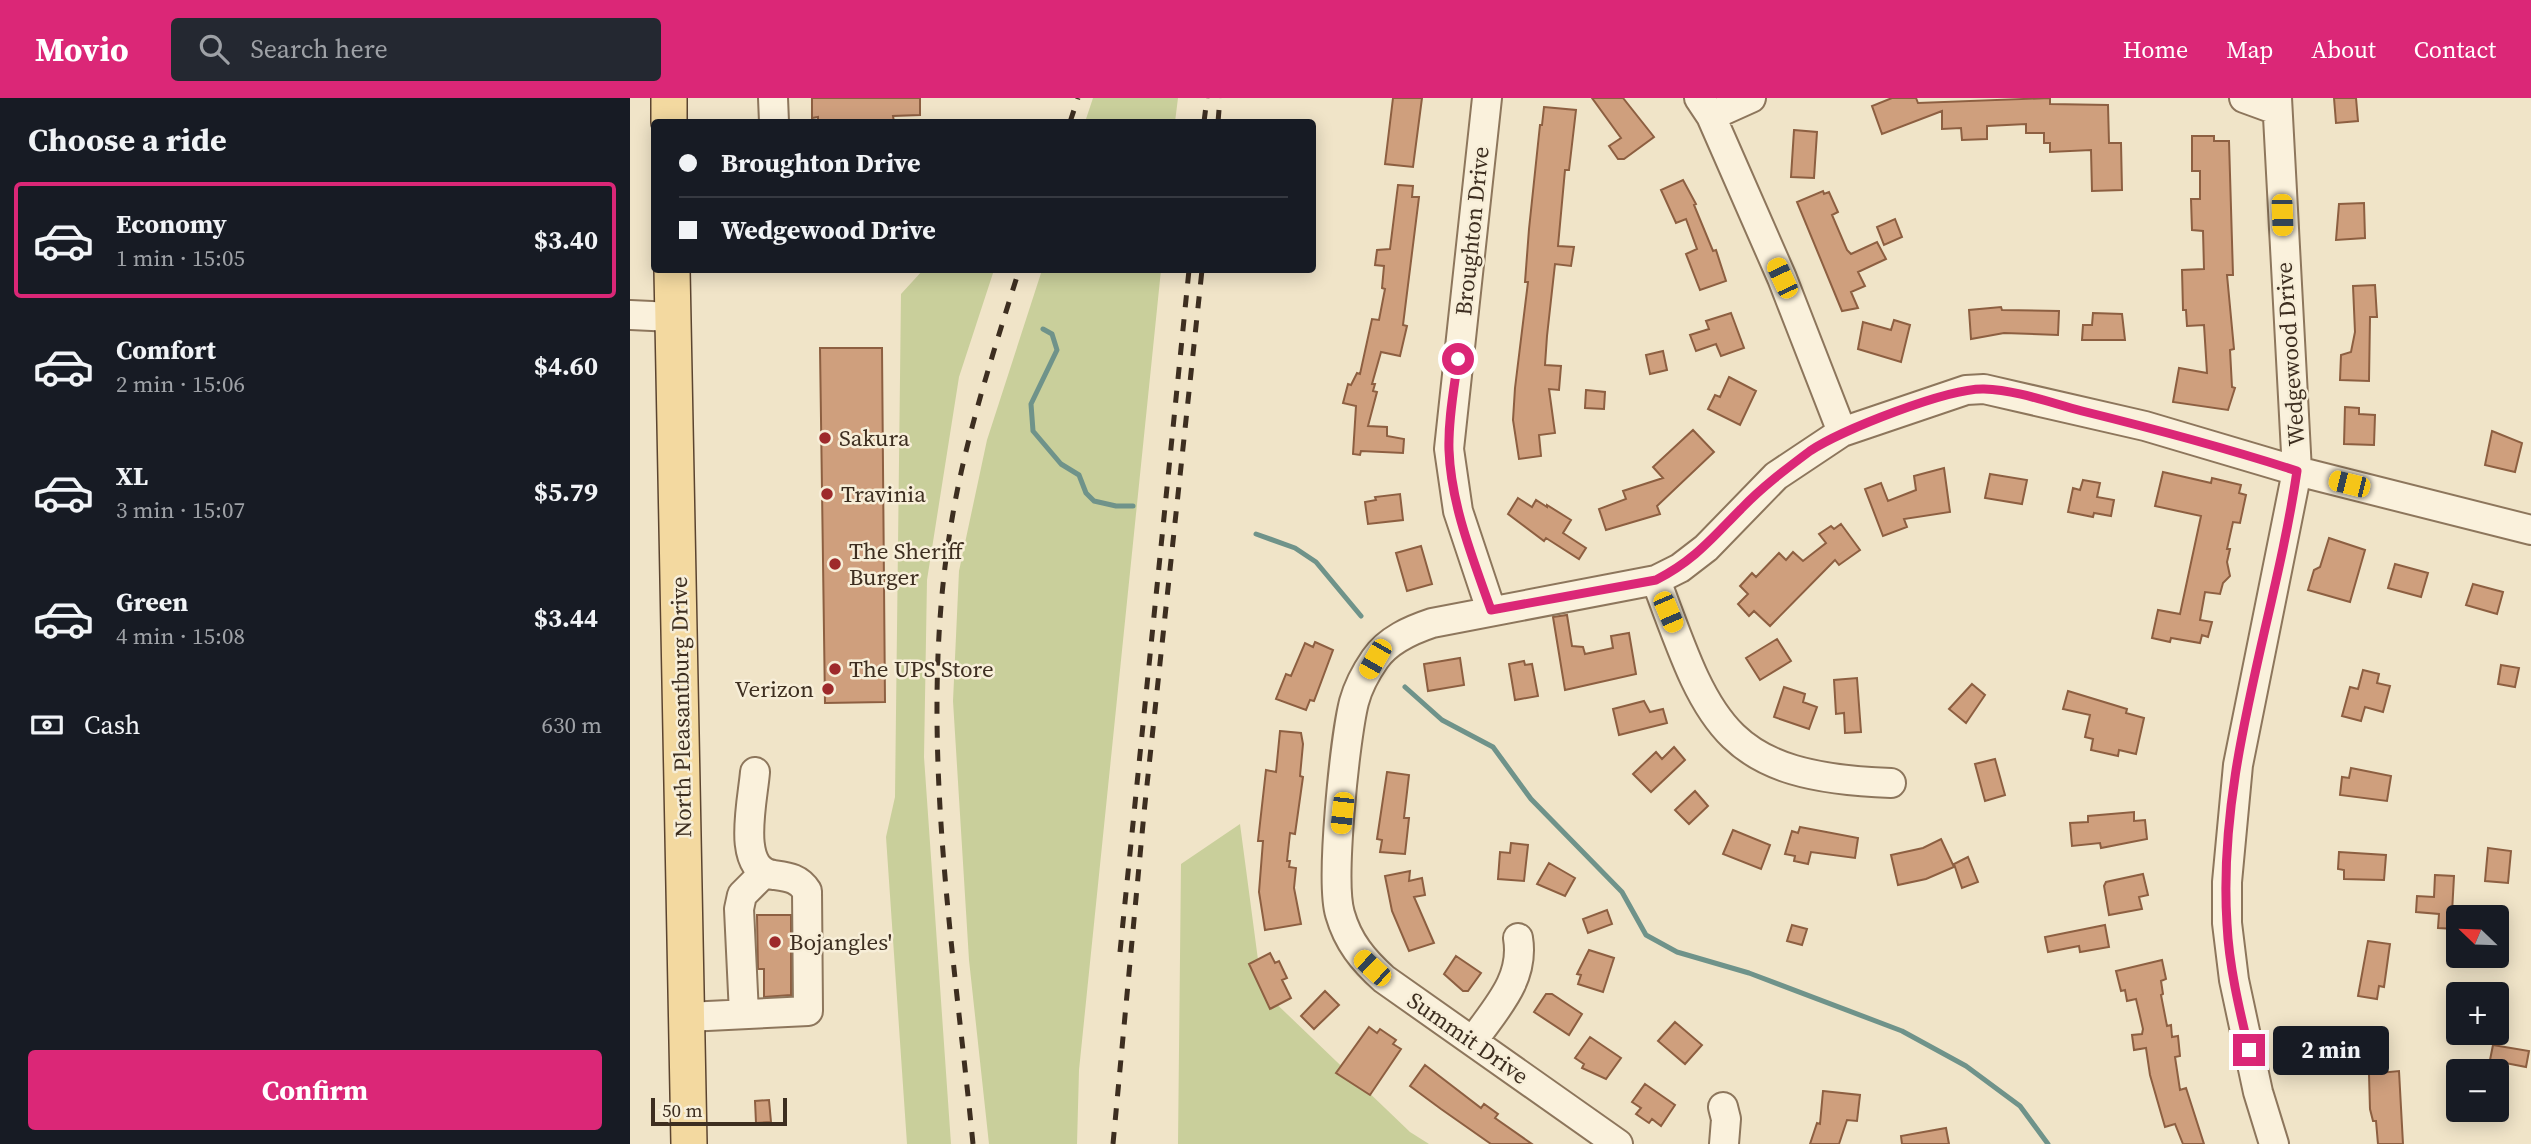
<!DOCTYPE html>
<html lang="en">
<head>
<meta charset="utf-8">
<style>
  :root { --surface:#171b24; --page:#242831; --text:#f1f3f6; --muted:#9ea1a6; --line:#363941; --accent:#db2777 }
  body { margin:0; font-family:"Source Serif 4",serif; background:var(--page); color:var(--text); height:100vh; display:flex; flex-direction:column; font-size:26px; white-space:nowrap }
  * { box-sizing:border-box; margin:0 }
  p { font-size:23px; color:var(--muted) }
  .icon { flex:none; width:38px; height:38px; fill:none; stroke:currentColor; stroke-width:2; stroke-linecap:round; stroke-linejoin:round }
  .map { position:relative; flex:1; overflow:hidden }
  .details { display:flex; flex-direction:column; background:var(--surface); width:630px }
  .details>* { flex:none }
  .top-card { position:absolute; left:21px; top:21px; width:665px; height:154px; border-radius:7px; box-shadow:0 4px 18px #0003; display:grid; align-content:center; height:154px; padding:0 28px; background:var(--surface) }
  .needle { width:46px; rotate:293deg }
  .tools { position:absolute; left:1816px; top:807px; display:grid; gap:14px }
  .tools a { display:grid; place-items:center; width:63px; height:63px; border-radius:7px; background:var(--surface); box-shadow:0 4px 18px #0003; font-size:35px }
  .scale { position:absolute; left:21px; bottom:18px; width:136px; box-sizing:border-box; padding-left:7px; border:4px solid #3d2e20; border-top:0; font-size:19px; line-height:24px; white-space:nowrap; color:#3d2e20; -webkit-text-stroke:5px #f7eed8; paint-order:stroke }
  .end { position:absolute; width:32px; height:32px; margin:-16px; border:9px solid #db2777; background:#fff; box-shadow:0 0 0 4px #fff }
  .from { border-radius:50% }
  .bubble { position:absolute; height:49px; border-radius:7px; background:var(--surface); box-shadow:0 4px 18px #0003; font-size:23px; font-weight:700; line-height:49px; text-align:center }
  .car { position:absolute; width:21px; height:42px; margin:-21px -10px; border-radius:9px; box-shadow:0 0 5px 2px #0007; background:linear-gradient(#f5c518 24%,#345 0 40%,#f5c518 0 76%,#345 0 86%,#f5c518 0) }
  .top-card b { display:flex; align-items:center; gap:24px; height:66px; font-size:26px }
  .top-card b+b { border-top:2px solid var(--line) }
  .top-card i { width:18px; height:18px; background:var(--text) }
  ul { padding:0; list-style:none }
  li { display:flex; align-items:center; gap:21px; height:116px; margin:0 14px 10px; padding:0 14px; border:4px solid transparent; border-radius:7px }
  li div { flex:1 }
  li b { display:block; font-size:26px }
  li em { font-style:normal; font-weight:700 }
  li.active { border-color:var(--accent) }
  li>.icon { width:63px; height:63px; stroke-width:1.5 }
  h2 { padding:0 28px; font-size:32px; line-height:84px }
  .pay { display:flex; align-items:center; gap:18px; height:77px; padding:0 28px; font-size:26px }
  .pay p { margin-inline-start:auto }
  .button { display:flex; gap:14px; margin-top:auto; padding:14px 28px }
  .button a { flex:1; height:80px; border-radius:7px; background:var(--accent); color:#fff; font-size:28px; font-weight:700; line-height:80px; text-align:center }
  header { display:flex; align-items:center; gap:42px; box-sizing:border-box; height:98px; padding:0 35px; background:var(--accent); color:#fff }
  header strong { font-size:33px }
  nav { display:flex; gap:38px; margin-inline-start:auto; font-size:24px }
  .search { width:490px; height:63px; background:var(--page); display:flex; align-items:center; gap:18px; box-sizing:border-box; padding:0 24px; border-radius:7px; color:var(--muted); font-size:26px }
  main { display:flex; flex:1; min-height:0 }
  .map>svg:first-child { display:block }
  .green { fill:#c9cf9b }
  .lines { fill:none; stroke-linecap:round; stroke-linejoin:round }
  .stream { stroke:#6f938a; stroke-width:5 }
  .building { fill:#cf9f7d; stroke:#8d5f41; stroke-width:2 }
  .minor-casing { stroke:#8d765c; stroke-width:32 }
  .major-casing { stroke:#5b4430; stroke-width:38 }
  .minor { stroke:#faf1dc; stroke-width:28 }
  .major { stroke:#f3d9a0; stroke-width:35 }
  .rail { stroke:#3d2e20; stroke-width:5; stroke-dasharray:12 12; stroke-linecap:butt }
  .route { stroke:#db2777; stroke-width:9 }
  .poi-dot { fill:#9e2a2b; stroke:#f7eed8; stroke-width:2.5 }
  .labels { text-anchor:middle; stroke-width:5; stroke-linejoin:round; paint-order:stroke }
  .street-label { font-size:23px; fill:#3d2e20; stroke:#f7eed8 }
  .poi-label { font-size:23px; fill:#3d2e20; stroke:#f7eed8; text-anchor:start }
</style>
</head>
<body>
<header>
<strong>Movio</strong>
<div class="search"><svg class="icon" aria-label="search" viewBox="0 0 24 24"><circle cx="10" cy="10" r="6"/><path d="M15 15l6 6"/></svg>Search here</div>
<nav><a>Home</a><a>Map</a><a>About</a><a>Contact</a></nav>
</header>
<main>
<section class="details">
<h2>Choose a ride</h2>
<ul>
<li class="active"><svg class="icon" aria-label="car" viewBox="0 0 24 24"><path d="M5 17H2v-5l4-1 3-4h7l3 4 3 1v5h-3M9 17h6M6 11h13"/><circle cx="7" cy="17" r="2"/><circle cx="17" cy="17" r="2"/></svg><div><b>Economy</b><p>1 min · 15:05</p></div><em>$3.40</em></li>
<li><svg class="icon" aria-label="car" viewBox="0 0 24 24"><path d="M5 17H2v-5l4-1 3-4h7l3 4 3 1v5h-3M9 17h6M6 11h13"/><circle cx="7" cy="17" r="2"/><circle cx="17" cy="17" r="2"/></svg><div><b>Comfort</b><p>2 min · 15:06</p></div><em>$4.60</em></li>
<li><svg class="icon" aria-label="car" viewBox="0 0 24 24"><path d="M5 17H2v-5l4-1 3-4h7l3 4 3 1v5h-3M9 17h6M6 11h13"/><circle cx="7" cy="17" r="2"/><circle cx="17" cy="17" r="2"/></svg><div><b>XL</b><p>3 min · 15:07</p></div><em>$5.79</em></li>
<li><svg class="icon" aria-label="car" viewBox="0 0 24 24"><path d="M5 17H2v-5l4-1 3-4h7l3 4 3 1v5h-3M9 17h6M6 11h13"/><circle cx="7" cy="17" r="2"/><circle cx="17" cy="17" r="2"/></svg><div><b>Green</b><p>4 min · 15:08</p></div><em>$3.44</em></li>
</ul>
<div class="pay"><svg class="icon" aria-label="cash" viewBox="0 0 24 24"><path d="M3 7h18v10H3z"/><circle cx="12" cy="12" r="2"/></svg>Cash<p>630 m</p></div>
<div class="button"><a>Confirm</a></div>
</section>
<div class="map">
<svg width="1901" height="1046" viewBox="0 0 1901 1046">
  <rect width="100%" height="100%" fill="#f0e4c8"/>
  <path class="green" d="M 463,0 L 548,0 L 545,24 L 455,24 Z
    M 293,172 L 364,172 L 329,279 L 297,482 L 294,659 L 321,1046 L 277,1046 L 256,739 L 265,699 L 271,196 Z
    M 412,172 L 531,172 L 449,972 L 447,1046 L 359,1046 L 339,862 L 323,603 L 329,473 L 357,342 Z
    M 610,726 L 632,892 L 780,1034 L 799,1046 L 548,1046 L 551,766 Z"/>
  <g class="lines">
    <path class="stream" d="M 413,231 L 422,236 L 427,252 L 401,306 L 403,333 L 431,366 L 449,377 L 456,395 L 464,403 L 486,408 L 503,408
      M 626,436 L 665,450 L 686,464 L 731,518
      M 775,589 L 812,622 L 863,649 L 901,701 L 992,794 L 1016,837 L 1047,854 L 1119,875 L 1272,933 L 1336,968 L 1390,1008 L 1418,1046"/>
  </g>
  <path class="building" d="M 182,0 L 290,0 L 290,17 L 263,18 L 264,24 L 188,24 L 188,19 L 182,20 Z
    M 763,0 L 792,0 L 783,69 L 755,66 Z
    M 962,0 L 993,0 L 1024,39 L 994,61 L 988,61 L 979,48 L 991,40 Z
    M 1262,0 L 1286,0 L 1288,5 L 1420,0 L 1420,6 L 1478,7 L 1479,45 L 1491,45 L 1492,92 L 1462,93 L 1461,52 L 1420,54 L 1420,45 L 1414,45 L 1414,35 L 1396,35 L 1396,26 L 1357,28 L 1357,41 L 1332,42 L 1331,30 L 1312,31 L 1312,13 L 1252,36 L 1242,8 Z
    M 1704,0 L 1726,0 L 1728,23 L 1706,25 Z
    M 914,9 L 946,12 L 939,72 L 935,72 L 928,148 L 944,149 L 941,168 L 925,166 L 917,238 L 915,267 L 931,268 L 929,292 L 919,291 L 925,335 L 909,337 L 911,358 L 889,361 L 883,322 L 885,290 L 898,184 L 895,184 L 899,131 L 910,27 L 912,27 Z
    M 1164,32 L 1187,34 L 1184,80 L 1161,79 Z
    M 1562,38 L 1584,38 L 1584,43 L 1599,43 L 1603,177 L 1597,177 L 1604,251 L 1600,252 L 1602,289 L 1605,290 L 1598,312 L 1543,304 L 1549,270 L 1577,275 L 1574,227 L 1557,228 L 1556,212 L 1553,212 L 1552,172 L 1574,171 L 1573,133 L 1562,132 L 1561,101 L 1570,101 L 1570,73 L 1562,73 Z
    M 1053,82 L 1066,106 L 1064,107 L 1083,153 L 1086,152 L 1096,183 L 1070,192 L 1056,156 L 1067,151 L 1056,121 L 1046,125 L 1031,92 Z
    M 768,87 L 783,88 L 782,99 L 789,99 L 773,227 L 777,228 L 770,258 L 751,254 L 742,286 L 745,286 L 743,293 L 747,294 L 738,328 L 757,329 L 757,338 L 774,341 L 773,355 L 731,353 L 730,357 L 723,356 L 726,308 L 713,305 L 718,286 L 721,287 L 727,275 L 730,276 L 742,221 L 749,222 L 755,191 L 752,190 L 754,168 L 745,167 L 747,152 L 760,151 Z
    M 1193,93 L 1194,96 L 1199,94 L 1208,114 L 1202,117 L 1217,152 L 1221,156 L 1247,144 L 1256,161 L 1228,174 L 1235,188 L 1221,194 L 1228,210 L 1212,213 L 1167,104 Z
    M 1734,105 L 1735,140 L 1706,142 L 1709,106 Z
    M 1265,121 L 1272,139 L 1254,147 L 1247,129 Z
    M 1745,187 L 1747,219 L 1740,219 L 1739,283 L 1710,282 L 1711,257 L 1721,254 L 1725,234 L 1723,188 Z
    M 1371,209 L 1372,212 L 1429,213 L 1428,237 L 1374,235 L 1341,241 L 1339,212 Z
    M 1101,215 L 1114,250 L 1091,258 L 1086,246 L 1066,253 L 1060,237 L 1079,231 L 1076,223 Z
    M 1463,215 L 1492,216 L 1495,242 L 1452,242 L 1453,227 L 1462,227 Z
    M 1264,222 L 1280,227 L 1271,264 L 1228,251 L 1233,224 L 1261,232 Z
    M 190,250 L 252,250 L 255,604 L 195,605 Z
    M 1033,253 L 1037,272 L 1020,276 L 1016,257 Z
    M 1099,279 L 1126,293 L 1110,327 L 1078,311 L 1085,297 L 1090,299 Z
    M 956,292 L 975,294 L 974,311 L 955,310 Z
    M 1715,309 L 1729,310 L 1729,316 L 1745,317 L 1744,347 L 1714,346 Z
    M 1063,332 L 1084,354 L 1027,408 L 1030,416 L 976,432 L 969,411 L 996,401 L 993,393 L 1033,380 L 1023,369 Z
    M 1862,333 L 1892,345 L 1885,374 L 1855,367 Z
    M 1314,370 L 1320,414 L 1274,421 L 1277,429 L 1253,438 L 1235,391 L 1251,385 L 1258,403 L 1286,392 L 1284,378 Z
    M 1533,374 L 1581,385 L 1582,380 L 1611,387 L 1609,395 L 1616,397 L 1610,425 L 1603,424 L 1597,451 L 1600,451 L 1597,464 L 1600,478 L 1593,485 L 1590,496 L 1575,494 L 1570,522 L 1582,524 L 1578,539 L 1572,537 L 1570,545 L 1541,540 L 1540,544 L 1522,540 L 1528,512 L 1550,516 L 1571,418 L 1525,408 Z
    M 1360,376 L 1397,382 L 1392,406 L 1355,400 Z
    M 1453,382 L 1470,385 L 1467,399 L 1484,402 L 1481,418 L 1464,415 L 1463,419 L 1438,414 L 1443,390 L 1450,392 Z
    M 770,396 L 773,422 L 738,426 L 735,404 L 746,402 L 745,399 Z
    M 888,400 L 902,409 L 906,402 L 917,409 L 917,407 L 941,422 L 933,435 L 956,450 L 949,461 L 916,440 L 914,443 L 878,416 Z
    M 1211,426 L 1230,452 L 1209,467 L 1205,462 L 1140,528 L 1124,513 L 1119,518 L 1108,506 L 1118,496 L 1110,488 L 1122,475 L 1126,479 L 1149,455 L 1156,462 L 1163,454 L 1173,463 L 1196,445 L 1189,436 L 1201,428 L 1204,431 Z
    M 1699,440 L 1735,452 L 1720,504 L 1678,492 L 1684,472 L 1690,469 Z
    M 791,448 L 802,486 L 777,493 L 766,455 Z
    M 1765,466 L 1798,475 L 1791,499 L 1758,490 Z
    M 1843,486 L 1873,494 L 1867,516 L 1836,507 Z
    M 937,517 L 942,548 L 953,549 L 955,556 L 983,550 L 981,538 L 999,535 L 1006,576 L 935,592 L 923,519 Z
    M 1147,541 L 1161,563 L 1130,582 L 1116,560 Z
    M 685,544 L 703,552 L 684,603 L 680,602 L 676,612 L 646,601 L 656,576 L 661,578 L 675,545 L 683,549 Z
    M 830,560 L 834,587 L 798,593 L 794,566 Z
    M 894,563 L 895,567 L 902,566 L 908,598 L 885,602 L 879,566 Z
    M 1871,567 L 1889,570 L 1885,589 L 1868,586 Z
    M 1733,572 L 1749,576 L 1747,585 L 1760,588 L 1753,614 L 1735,609 L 1731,623 L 1712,618 L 1720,589 L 1728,591 Z
    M 1227,580 L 1231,634 L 1215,635 L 1214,615 L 1206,616 L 1204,582 Z
    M 1342,586 L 1355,597 L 1336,625 L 1319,611 Z
    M 1154,589 L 1175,596 L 1173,604 L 1187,609 L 1179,631 L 1144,619 Z
    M 1438,593 L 1497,611 L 1496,615 L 1514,620 L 1506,656 L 1489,652 L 1488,658 L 1461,652 L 1463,641 L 1455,639 L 1460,617 L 1433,611 Z
    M 1014,603 L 1020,614 L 1033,611 L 1037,625 L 989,637 L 983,611 Z
    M 650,633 L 671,635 L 673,646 L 670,678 L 673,679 L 665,736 L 660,735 L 657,763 L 660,763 L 659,769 L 666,770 L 664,790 L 671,826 L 635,832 L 629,794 L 633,743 L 628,743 L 636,672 L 646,674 Z
    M 1044,649 L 1055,662 L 1021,694 L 1003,676 L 1026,654 L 1032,661 Z
    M 1365,661 L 1375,697 L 1355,703 L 1345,666 Z
    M 1721,670 L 1761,678 L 1757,703 L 1710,697 L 1712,679 L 1719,680 Z
    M 757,674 L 779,677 L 774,720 L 779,720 L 775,756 L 750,754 L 752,742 L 747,741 Z
    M 1065,693 L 1078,708 L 1059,726 L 1045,712 Z
    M 1504,714 L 1504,723 L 1515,722 L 1517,741 L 1471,750 L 1470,745 L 1442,748 L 1440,725 L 1458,724 L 1458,718 Z
    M 1170,729 L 1228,740 L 1225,760 L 1181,754 L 1178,766 L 1164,763 L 1165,758 L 1155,756 L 1162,733 L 1168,735 Z
    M 1103,732 L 1140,747 L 1131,771 L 1093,756 Z
    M 1311,741 L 1324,769 L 1296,781 L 1268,787 L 1261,757 L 1293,750 Z
    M 881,745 L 898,747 L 894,783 L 868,781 L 870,754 L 880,755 Z
    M 1858,750 L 1881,753 L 1878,785 L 1855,783 Z
    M 1709,754 L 1756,757 L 1754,782 L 1714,781 L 1714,772 L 1708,771 Z
    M 1338,759 L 1348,784 L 1332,790 L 1324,766 Z
    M 919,765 L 945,780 L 935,798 L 907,786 Z
    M 780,773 L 779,783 L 792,780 L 795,797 L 784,799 L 804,845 L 779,853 L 762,813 L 755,778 Z
    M 1513,776 L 1518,797 L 1509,799 L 1512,811 L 1479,817 L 1474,788 L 1476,784 Z
    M 1805,777 L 1824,778 L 1822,815 L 1827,815 L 1825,831 L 1808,830 L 1809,816 L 1786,814 L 1787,798 L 1804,799 Z
    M 977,812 L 982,826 L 958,835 L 953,821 Z
    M 127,817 L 161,817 L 161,897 L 134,899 L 134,871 L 128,871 Z
    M 1162,827 L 1177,831 L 1172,847 L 1157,843 Z
    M 1475,827 L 1479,849 L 1450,854 L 1449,848 L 1418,854 L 1415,839 Z
    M 1738,843 L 1760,846 L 1754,889 L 1749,888 L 1747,901 L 1728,898 Z
    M 959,852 L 984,860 L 973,894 L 948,886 L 951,877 L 947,876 Z
    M 640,855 L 645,865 L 649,863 L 657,880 L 652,882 L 661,900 L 640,911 L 619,866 Z
    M 826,858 L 851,875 L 838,893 L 833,893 L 814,876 Z
    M 1532,862 L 1536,881 L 1531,883 L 1533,896 L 1531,897 L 1537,928 L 1541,927 L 1542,939 L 1548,938 L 1550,958 L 1545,959 L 1550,992 L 1556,990 L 1574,1046 L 1553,1046 L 1545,1026 L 1535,1029 L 1520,977 L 1516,950 L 1504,952 L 1502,937 L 1512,936 L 1513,931 L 1506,901 L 1497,903 L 1495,892 L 1491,893 L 1486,873 Z
    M 695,893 L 709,907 L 684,931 L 671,918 Z
    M 916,896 L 922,896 L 952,916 L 939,937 L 904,914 Z
    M 1045,924 L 1072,947 L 1055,966 L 1028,943 Z
    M 739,929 L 747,935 L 750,931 L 766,942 L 763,946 L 771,951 L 740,997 L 706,975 Z
    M 960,939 L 991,960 L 976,981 L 952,970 L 954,966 L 945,960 Z
    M 1863,947 L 1899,953 L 1896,969 L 1860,962 Z
    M 795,967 L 851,1010 L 854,1006 L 868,1016 L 865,1020 L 902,1046 L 861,1046 L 811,1011 L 780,988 Z
    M 1769,973 L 1773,1046 L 1748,1046 L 1746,1023 L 1743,1023 L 1740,1011 L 1739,976 Z
    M 1015,986 L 1045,1007 L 1031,1028 L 1022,1021 L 1019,1025 L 1006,1016 L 1011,1010 L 1002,1004 Z
    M 1193,993 L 1230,997 L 1227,1023 L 1217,1022 L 1209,1046 L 1180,1046 L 1187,1025 L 1190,1026 Z
    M 139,1002 L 141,1024 L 126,1025 L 125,1003 Z
    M 1316,1030 L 1319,1046 L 1272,1046 L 1271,1038 Z"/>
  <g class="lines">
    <defs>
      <path id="minor" d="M 143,0 L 144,24
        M 857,0 L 819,351 L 828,413 L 861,512
        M 1069,0 L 1081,18 L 1152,180 L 1212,334
        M 1614,0 L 1647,12
        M 1081,18 L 1121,0
        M 0,217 L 43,219
        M 1026,482 C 1079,626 1093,679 1261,685
        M 114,916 L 109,811 L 112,797 L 133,776
        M 57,919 L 178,913 L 177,793 C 169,780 158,779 144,777 C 105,773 123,702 125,674
        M 843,943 C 865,911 895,882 888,840
        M 1093,1009 L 1096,1021 L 1094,1046
        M 988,1046 L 754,881 C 733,862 718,844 710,816 C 700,783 715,640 724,604 C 728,589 736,574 745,561 C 758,542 781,532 802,525 L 1026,482 L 1050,470 L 1076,450 L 1146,378 L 1212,334 L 1336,292 L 1354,291 L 1515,328 L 1667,373 L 1901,432
        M 1644,1046 L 1628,994 L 1604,882 L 1597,825 L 1597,784 L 1608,667 L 1667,373 L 1647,0"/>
      <path id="major" d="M 39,0 L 39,24
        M 42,172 L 59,1046"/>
    </defs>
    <use href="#minor" class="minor-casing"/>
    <use href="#major" class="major-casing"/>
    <use href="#minor" class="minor"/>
    <use href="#major" class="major"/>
    <path class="rail" d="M 440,24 L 448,0
      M 574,24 L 577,0
      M 588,24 L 590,0
      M 490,854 L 559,172
      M 343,1046 C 323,843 287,631 321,427 C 335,340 363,256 389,172
      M 483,1046 L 514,715 L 572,172"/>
  </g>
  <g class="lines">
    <path class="route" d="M 828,261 C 824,291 818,322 819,352 C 821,407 843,461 861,512 L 1026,482 C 1065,462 1082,440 1111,411 C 1132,389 1156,371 1180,353 C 1211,332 1318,290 1354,291 C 1387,292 1421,305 1452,313 C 1525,331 1596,350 1667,373 C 1645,523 1587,672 1597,826 C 1599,868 1609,910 1619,952"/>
  </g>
  <g class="poi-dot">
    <circle cx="195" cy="340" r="7"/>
    <circle cx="197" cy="396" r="7"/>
    <circle cx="205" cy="466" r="7"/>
    <circle cx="205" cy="571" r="7"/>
    <circle cx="198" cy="591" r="7"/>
    <circle cx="145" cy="844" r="7"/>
  </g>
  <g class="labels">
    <g class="street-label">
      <text transform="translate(842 133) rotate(-84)" y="8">Broughton Drive</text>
      <text transform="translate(1660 256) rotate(-94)" y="8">Wedgewood Drive</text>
      <text transform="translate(51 609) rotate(-91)" y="8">North Pleasantburg Drive</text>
      <text transform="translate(838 940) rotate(35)" y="8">Summit Drive</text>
    </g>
    <g class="poi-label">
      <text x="209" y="348">Sakura</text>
      <text x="211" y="404">Travinia</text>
      <text x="219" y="461">The Sheriff<tspan x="219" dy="26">Burger</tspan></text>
      <text x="219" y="579">The UPS Store</text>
      <text x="184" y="599" text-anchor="end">Verizon</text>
      <text x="159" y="852">Bojangles'</text>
    </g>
  </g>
</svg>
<div class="tools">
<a><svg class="needle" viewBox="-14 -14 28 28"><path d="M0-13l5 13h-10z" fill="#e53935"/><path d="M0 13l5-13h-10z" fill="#9ea1a6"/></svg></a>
<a>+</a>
<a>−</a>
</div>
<div class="scale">50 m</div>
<i class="end from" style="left:828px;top:261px"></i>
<i class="end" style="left:1619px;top:952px"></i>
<div class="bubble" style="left:1643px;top:928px;width:116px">2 min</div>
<i class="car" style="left:1652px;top:117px;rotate:178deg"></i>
<i class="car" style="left:1152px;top:180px;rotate:335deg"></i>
<i class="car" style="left:1719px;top:386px;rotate:284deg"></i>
<i class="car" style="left:1038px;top:514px;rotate:157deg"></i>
<i class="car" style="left:745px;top:561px;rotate:210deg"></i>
<i class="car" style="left:712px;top:715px;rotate:186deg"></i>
<i class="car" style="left:742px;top:870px;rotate:313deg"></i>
<div class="top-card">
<b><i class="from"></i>Broughton Drive</b>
<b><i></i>Wedgewood Drive</b>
</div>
</div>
</main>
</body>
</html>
